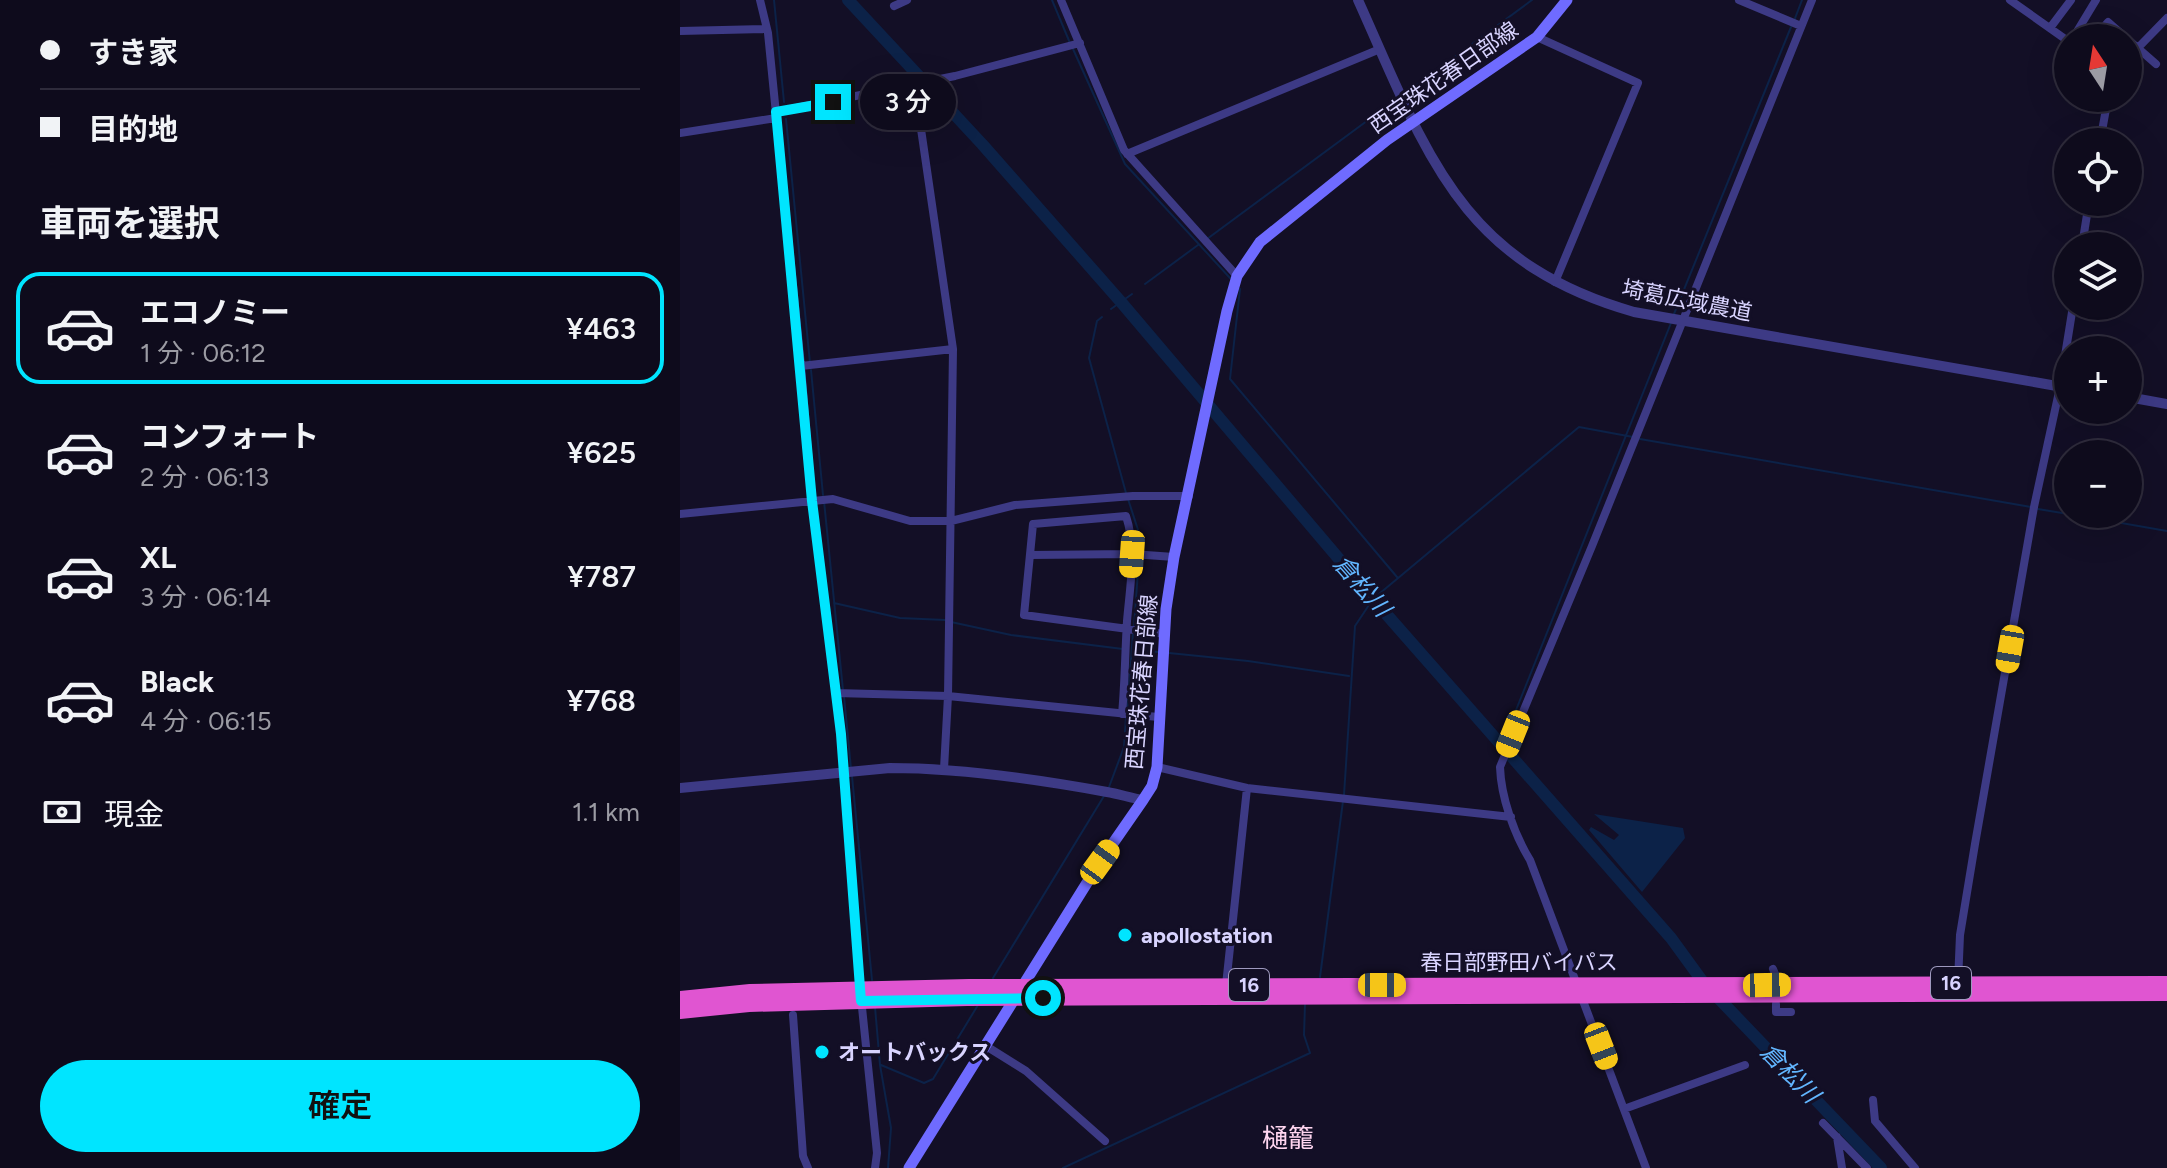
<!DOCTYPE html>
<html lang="ja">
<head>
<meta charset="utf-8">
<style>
  :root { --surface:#0e0b1c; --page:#171425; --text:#f1f3f6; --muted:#9b9ba3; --line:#2e2b3b; --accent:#00e5ff }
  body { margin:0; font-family:Figtree,"Noto Sans JP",sans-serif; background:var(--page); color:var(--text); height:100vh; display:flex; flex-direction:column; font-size:30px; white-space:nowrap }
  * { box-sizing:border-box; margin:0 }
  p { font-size:26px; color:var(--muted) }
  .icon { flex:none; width:44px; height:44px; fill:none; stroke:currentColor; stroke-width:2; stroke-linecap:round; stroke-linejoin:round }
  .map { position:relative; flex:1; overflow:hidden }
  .sheet { display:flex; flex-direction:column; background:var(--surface); width:680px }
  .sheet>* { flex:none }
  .banner { display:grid; align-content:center; height:176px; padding:0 40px; background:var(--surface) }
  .needle { width:52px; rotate:348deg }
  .controls { position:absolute; left:1374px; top:24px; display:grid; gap:16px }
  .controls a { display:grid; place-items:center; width:88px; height:88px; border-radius:50%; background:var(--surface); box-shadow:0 8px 32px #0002,0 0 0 2px var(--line); font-size:40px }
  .end { position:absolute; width:36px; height:36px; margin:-18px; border:10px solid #00e5ff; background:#111; box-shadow:0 0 0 4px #111 }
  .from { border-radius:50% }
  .bubble { position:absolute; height:56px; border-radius:28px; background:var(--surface); box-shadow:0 8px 32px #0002,0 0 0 2px var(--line); font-size:26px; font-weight:600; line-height:56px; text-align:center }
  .car { position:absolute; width:24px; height:48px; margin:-24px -12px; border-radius:10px; box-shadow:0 0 6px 2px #0007; background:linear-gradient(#f5c518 24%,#345 0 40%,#f5c518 0 76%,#345 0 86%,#f5c518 0) }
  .banner b { display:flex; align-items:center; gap:28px; height:76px; font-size:30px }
  .banner b+b { border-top:2px solid var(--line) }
  .banner i { width:20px; height:20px; background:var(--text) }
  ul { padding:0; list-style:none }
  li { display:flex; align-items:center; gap:24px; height:112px; margin:0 16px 12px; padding:0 24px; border:4px solid transparent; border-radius:24px }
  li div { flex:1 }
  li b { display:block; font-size:30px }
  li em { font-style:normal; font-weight:600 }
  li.active { border-color:var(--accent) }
  li>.icon { width:72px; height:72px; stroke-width:1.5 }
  h2 { padding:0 40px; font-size:36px; line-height:96px }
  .pay { display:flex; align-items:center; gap:20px; height:88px; padding:0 40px; font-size:30px }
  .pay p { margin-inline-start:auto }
  .button { display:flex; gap:16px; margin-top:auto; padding:16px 40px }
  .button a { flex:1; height:92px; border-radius:48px; background:var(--accent); color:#111; font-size:32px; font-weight:600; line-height:92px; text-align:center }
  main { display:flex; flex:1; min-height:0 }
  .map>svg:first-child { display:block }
  .water { fill:#0c2248 }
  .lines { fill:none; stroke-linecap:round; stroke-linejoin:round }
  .stream { stroke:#0c2248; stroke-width:2 }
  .river { stroke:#0c2248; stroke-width:12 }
  .minor { stroke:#3d3a85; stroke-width:8 }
  .tertiary { stroke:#3d3a85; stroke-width:10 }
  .secondary { stroke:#6f6bff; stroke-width:11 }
  .trunk { stroke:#e055d1; stroke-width:14 }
  .route { stroke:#00e5ff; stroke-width:10 }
  .poi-dot { fill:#00e5ff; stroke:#130f26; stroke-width:3 }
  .labels { text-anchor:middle; stroke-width:6; stroke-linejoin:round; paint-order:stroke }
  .shield { fill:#130f26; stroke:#9e99be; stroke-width:2 }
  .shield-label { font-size:20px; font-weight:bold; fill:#d9d4ff }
  .street-label { font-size:22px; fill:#d9d4ff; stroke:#130f26 }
  .poi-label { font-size:22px; font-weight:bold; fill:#d9d4ff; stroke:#130f26; text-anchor:start }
  .water-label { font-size:24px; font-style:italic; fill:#62b6ff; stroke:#130f26 }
  .quarter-label { font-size:26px; fill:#ffd6f0; stroke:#130f26 }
</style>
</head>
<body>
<main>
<section class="sheet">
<div class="banner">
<b><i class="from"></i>すき家</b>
<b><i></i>目的地</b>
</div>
<h2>車両を選択</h2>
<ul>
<li class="active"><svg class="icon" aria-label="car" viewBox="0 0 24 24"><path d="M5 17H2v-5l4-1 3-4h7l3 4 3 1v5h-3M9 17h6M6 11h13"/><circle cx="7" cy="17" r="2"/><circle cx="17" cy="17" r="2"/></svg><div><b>エコノミー</b><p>1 分 · 06:12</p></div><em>¥463</em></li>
<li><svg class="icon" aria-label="car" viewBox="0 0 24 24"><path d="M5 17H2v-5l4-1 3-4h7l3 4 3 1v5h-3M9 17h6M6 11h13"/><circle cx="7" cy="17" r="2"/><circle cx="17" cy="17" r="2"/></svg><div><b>コンフォート</b><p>2 分 · 06:13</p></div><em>¥625</em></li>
<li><svg class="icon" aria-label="car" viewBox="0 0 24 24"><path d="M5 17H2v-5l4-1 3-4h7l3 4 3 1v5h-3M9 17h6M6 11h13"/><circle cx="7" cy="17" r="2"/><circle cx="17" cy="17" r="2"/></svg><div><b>XL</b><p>3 分 · 06:14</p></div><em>¥787</em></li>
<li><svg class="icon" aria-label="car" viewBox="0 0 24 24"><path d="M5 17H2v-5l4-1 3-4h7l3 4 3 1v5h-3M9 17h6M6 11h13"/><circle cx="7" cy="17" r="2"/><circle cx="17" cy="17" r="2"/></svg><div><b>Black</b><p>4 分 · 06:15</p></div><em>¥768</em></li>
</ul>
<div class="pay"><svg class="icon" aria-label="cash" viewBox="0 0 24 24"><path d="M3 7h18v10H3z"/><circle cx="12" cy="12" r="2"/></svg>現金<p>1.1 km</p></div>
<div class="button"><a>確定</a></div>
</section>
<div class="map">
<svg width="1487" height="1168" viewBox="0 0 1487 1168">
  <rect width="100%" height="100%" fill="#130f26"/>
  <path class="water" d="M 914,814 L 1003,828 L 1005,838 L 962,892 L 909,830 L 911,827 L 934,840 L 939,835 Z"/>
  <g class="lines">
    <path class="stream" d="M 94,0 L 104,102
      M 372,0 L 390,43
      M 1114,21 L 1122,0
      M 393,49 L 445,164 L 550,278
      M 724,94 L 852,0
      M 106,119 L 130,363
      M 527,239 L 718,98
      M 465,284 L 518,245
      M 560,289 L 550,379 L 717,577
      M 431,309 L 452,294
      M 994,314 L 1111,27
      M 422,317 L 417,321 L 409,358 L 446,493
      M 131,370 L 143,495
      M 960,439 L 1351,507
      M 448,499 L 460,536 L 459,551
      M 144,501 L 163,690
      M 1358,509 L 1388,514
      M 1390,514 L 1487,531
      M 154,603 L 220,618 L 265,620
      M 271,622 L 331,635 L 443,649
      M 454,627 L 459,557
      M 453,650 L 478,652
      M 489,653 L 568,661 L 669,676
      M 164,696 L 171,769
      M 447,710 L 453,633
      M 822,745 L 991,323
      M 172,776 L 192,980
      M 429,787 L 444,747 L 446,717
      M 664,795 L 675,626 L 693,599 L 899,427 L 953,437
      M 640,977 L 663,801
      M 313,978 L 424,796
      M 195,1007 L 200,1065 L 211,1128 L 208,1168
      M 201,1065 L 244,1083 L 253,1079 L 298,1005
      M 383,1168 L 630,1053 L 624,1035 L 625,1004"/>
    <path class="river" d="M 168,0 L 302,144 L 441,302 L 693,599 L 991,938 L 1023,982 L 1201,1168"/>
    <path class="minor" d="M 80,0 L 88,33 L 121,366 L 132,501 L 161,734 L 180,988 L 197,1153 L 195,1168
      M 381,0 L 444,150 L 557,276
      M 1059,0 L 1121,26
      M 1330,0 L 1388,41
      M 214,6 L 227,0
      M 1370,28 L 1391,0
      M 0,31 L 87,29
      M 857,37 L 958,83 L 875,282
      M 1393,38 L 1416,0
      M 1417,38 L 1415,37 L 1428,22 L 1476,64
      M 1448,58 L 1487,18
      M 1448,78 L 1456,80
      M 211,91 L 241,129 L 273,349 L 268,696 L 264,769
      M 96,112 L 275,76 L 400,43
      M 0,133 L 96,118
      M 1420,142 L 1428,98
      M 447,154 L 700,49
      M 1402,246 L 1409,202
      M 121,366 L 273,349
      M 0,514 L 153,499 L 230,521 L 271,521 L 335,505 L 453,496 L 509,496
      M 350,555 L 452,554 L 494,557
      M 156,693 L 268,696 L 478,717
      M 442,714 C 445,683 445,652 447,621 C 450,586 457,549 446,516 L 353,524 L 344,615 L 485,634
      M 477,767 L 567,788 L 831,817
      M 1093,969 L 1096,976
      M 1278,982 L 1280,935 L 1295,844 L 1354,507 L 1380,387 L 1393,306
      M 546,985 L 567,788
      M 1096,1004 L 1096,1012 L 1111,1012
      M 113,1015 L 123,1156 L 128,1168
      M 306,1046 L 346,1071 L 425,1141
      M 1193,1100 L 1195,1121 L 1235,1168
      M 944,1109 L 1065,1065
      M 1143,1123 L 1187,1168
      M 1157,1137 L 1162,1168
      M 966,1168 L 850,860 C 834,834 821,797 820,767 L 912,546 L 1132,0"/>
    <path class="tertiary" d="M 678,0 C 746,151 778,262 954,312 L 1388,388
      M 1448,397 L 1487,404
      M 0,788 L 210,768 C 282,768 356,779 427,792 C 439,794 451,798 463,800"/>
    <path class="secondary" d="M 229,1168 L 420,862 L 463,800 L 472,786 L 477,767 L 486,609 L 494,557 L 547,311 L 557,276 L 580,242 L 707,140 L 857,37 L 887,0"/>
    <path class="trunk" d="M 0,998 L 70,991 L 289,986 L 1487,983
      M 0,1012 L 69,1005 L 287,999 L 1487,994"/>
  </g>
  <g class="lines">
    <path class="route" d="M 153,102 L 96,112 L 132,501 L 161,734 L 181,1001 L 363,998"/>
  </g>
  <g class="poi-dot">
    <circle cx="445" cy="935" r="8"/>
    <circle cx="142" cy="1052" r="8"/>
  </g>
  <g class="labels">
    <g class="shield">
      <rect x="1251" y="967" width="40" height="32" rx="6"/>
      <rect x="549" y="969" width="40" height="32" rx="6"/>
    </g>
    <g class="shield-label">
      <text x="1271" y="990">16</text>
      <text x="569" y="992">16</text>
    </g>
    <g class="street-label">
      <text transform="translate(763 77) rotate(-35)" y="8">西宝珠花春日部線</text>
      <text transform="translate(1007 300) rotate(11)" y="8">埼葛広域農道</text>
      <text transform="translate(461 682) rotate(-85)" y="8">西宝珠花春日部線</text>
      <text x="839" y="970">春日部野田バイパス</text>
    </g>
    <g class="poi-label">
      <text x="461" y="943">apollostation</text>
      <text x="158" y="1060">オートバックス</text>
    </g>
    <g class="water-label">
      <text transform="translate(682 586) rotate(49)" y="8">倉松川</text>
      <text transform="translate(1110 1073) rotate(46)" y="8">倉松川</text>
    </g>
    <g class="quarter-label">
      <text x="608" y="1147">樋籠</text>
    </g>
  </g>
</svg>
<div class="controls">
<a><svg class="needle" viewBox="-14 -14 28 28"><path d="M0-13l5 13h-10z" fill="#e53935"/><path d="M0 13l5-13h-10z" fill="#9b9ba3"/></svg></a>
<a><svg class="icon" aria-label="locate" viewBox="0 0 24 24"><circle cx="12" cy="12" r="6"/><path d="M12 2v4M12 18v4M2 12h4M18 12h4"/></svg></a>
<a><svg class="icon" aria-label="layers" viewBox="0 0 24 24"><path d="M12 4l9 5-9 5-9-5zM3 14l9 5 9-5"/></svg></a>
<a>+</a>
<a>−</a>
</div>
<i class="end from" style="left:363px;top:998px"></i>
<i class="end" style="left:153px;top:102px"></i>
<div class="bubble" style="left:180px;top:74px;width:96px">3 分</div>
<i class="car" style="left:452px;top:554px;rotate:184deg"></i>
<i class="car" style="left:1330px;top:649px;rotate:190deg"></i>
<i class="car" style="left:833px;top:734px;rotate:202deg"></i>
<i class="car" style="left:420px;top:862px;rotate:36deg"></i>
<i class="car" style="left:702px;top:985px;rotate:90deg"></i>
<i class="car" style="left:1087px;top:985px;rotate:89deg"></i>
<i class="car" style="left:921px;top:1046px;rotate:159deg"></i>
</div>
</main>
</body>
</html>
